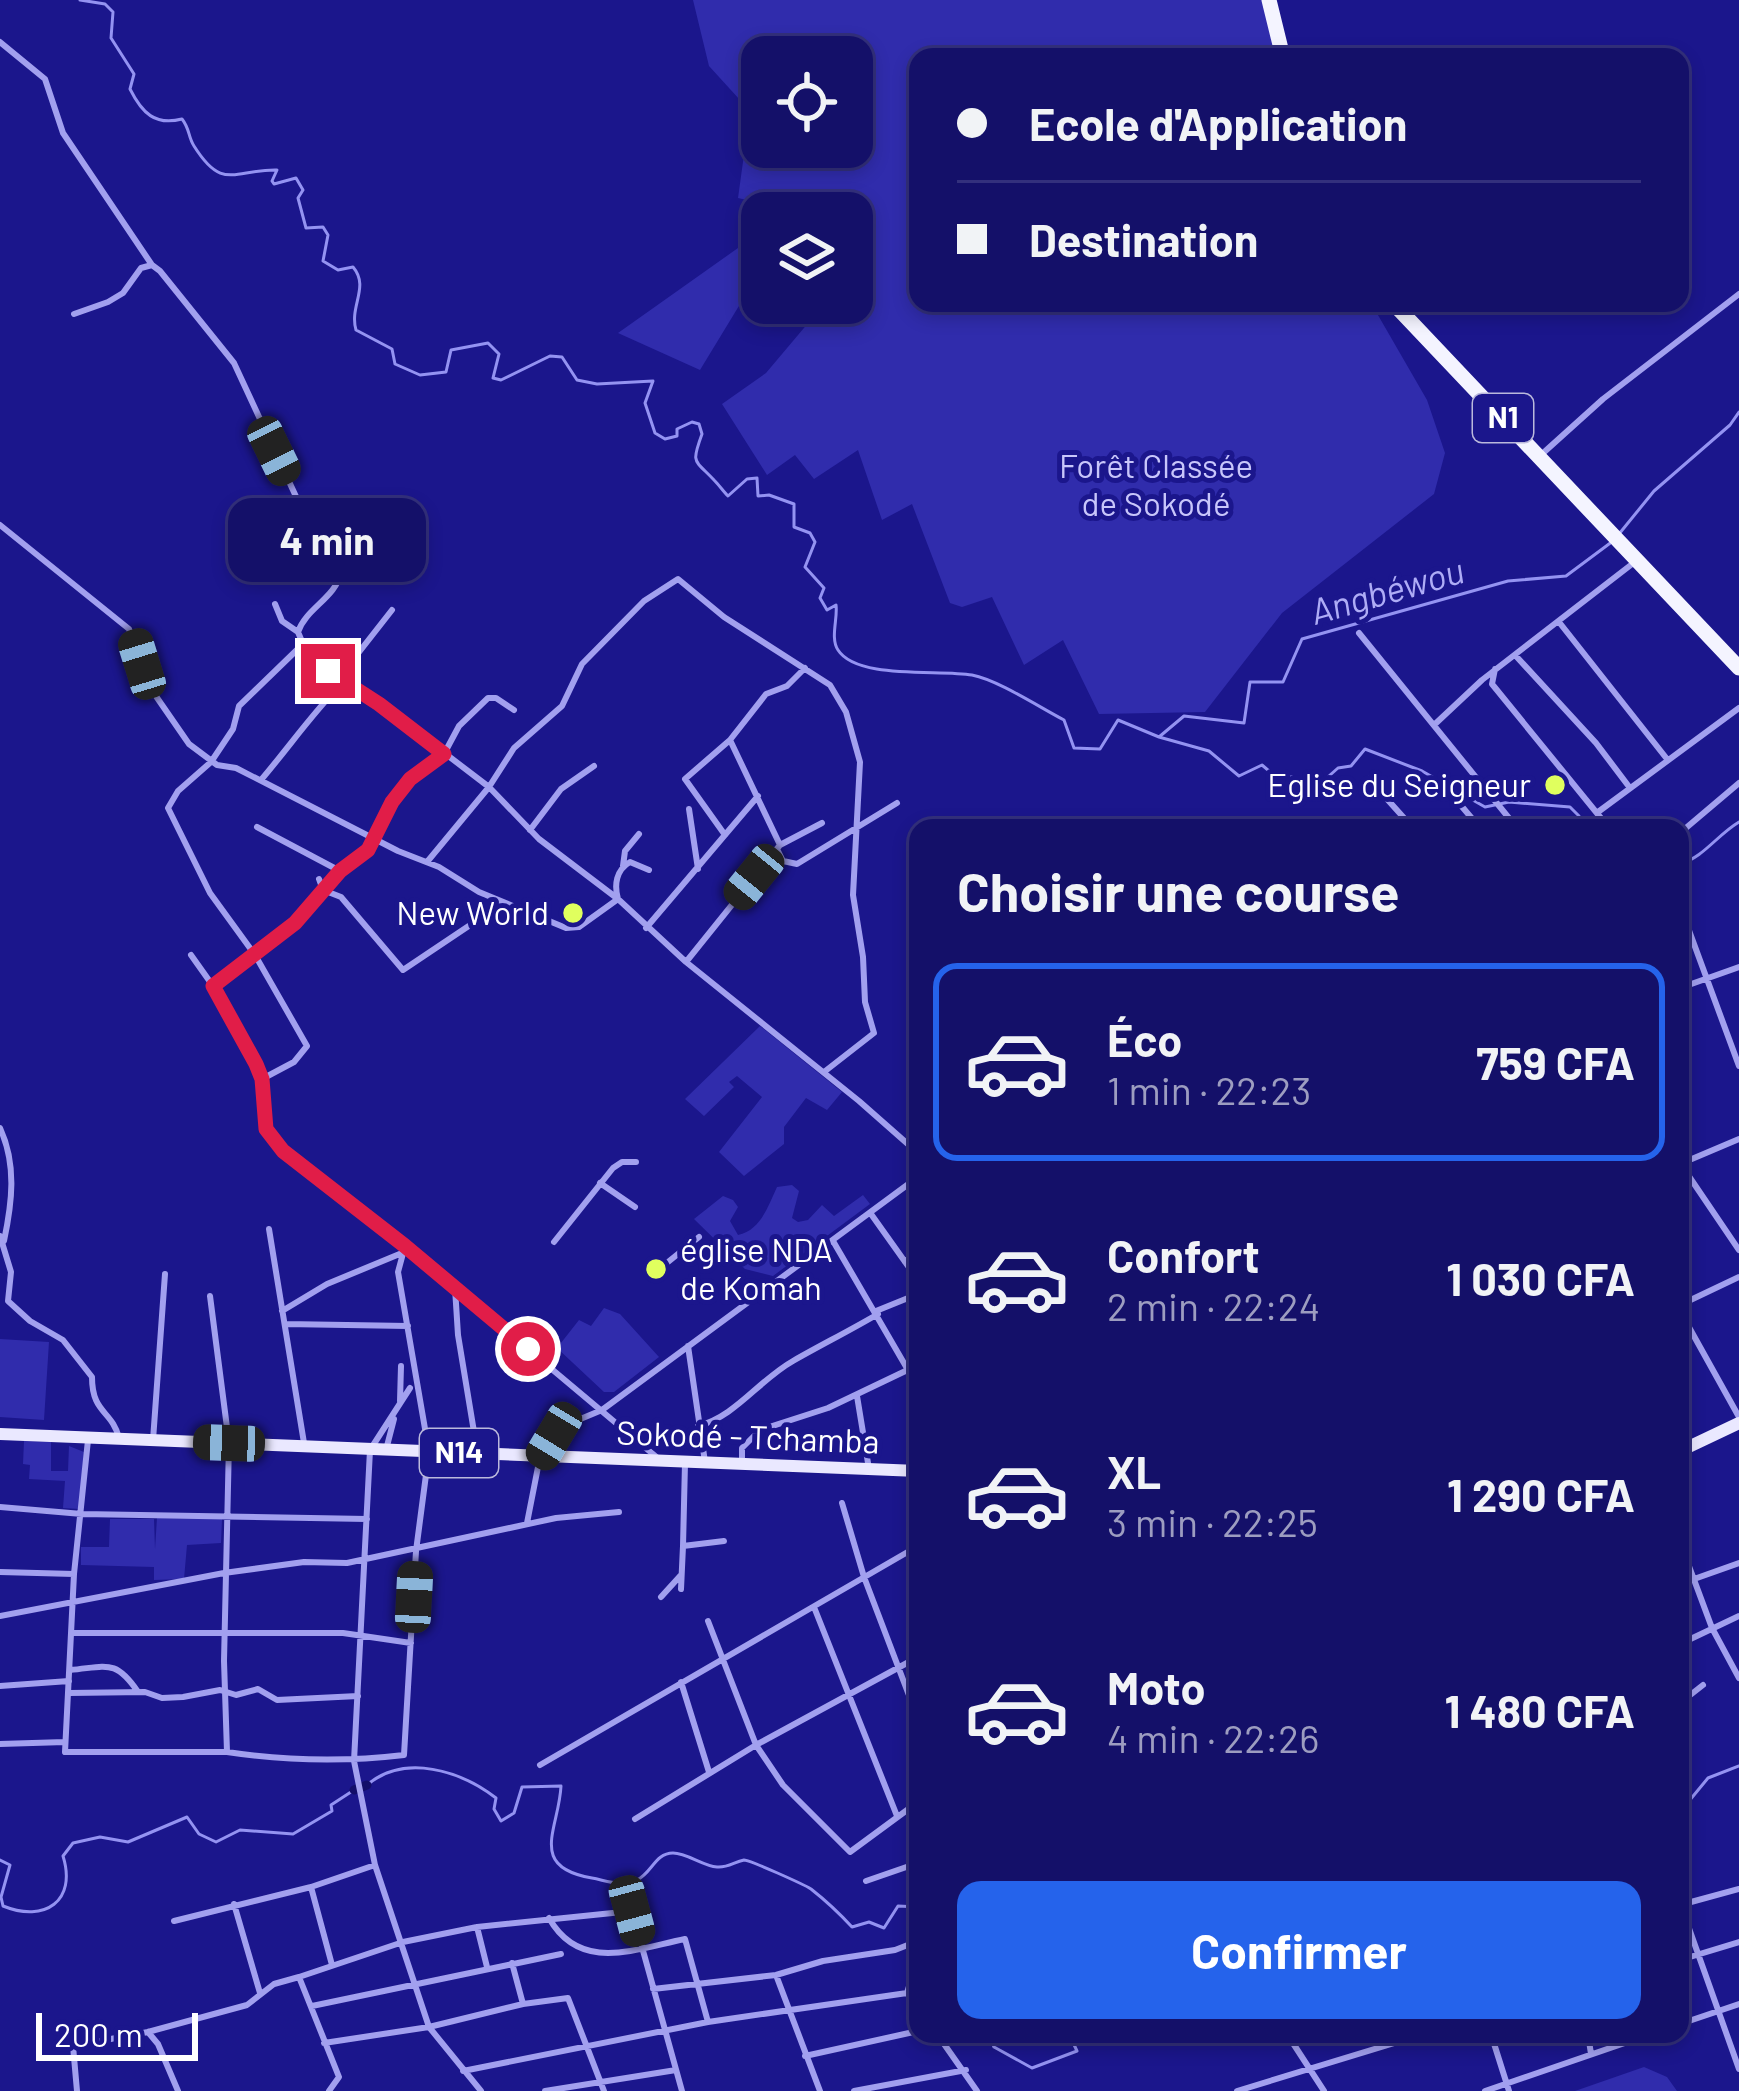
<!DOCTYPE html>
<html lang="fr">
<head>
<meta charset="utf-8">
<style>
  :root { --surface:#141069; --page:#211e71; --text:#f1f3f6; --muted:#9d9dc0; --line:#33307d; --accent:#2563eb }
  body { margin:0; font-family:Barlow,sans-serif; background:var(--page); color:var(--text); height:100vh; display:flex; flex-direction:column; font-size:45px; white-space:nowrap }
  * { box-sizing:border-box; margin:0 }
  p { font-size:39px; color:var(--muted) }
  .icon { flex:none; width:66px; height:66px; fill:none; stroke:currentColor; stroke-width:2; stroke-linecap:round; stroke-linejoin:round }
  .map { position:relative; flex:1; overflow:hidden }
  .details { position:absolute; left:909px; top:819px; width:780px; height:1224px; display:flex; flex-direction:column; background:var(--surface); border-radius:24px; box-shadow:0 6px 18px #0003,0 0 0 3px var(--line) }
  .details>* { flex:none }
  .guide { position:absolute; left:909px; top:48px; width:780px; height:264px; border-radius:24px; box-shadow:0 6px 18px #0003,0 0 0 3px var(--line); display:grid; align-content:center; height:264px; padding:0 48px; background:var(--surface) }
  .tools { position:absolute; left:741px; top:36px; display:grid; gap:24px }
  .tools a { display:grid; place-items:center; width:132px; height:132px; border-radius:24px; background:var(--surface); box-shadow:0 6px 18px #0003,0 0 0 3px var(--line); font-size:60px }
  .scale { position:absolute; left:36px; bottom:30px; width:162px; box-sizing:border-box; padding-left:12px; border:6px solid #fff; border-top:0; font-size:33px; line-height:42px; white-space:nowrap; color:#fff; -webkit-text-stroke:9px #1b168c; paint-order:stroke }
  .end { position:absolute; width:54px; height:54px; margin:-27px; border:15px solid #e11d48; background:#fff; box-shadow:0 0 0 6px #fff }
  .from { border-radius:50% }
  .bubble { position:absolute; height:84px; border-radius:24px; background:var(--surface); box-shadow:0 6px 18px #0003,0 0 0 3px var(--line); font-size:39px; font-weight:700; line-height:84px; text-align:center }
  .car { position:absolute; width:36px; height:72px; margin:-36px -18px; border-radius:15px; box-shadow:0 0 9px 3px #0007; background:linear-gradient(#222 24%,#8ab4d8 0 40%,#222 0 76%,#8ab4d8 0 86%,#222 0) }
  .guide b { display:flex; align-items:center; gap:42px; height:114px; font-size:45px }
  .guide b+b { border-top:3px solid var(--line) }
  .guide i { width:30px; height:30px; background:var(--text) }
  ul { padding:0; list-style:none }
  li { display:flex; align-items:center; gap:36px; height:198px; margin:0 24px 18px; padding:0 24px; border:6px solid transparent; border-radius:24px }
  li div { flex:1 }
  li b { display:block; font-size:45px }
  li em { font-style:normal; font-weight:700 }
  li.current { border-color:var(--accent) }
  li>.icon { width:108px; height:108px; stroke-width:1.5 }
  h2 { padding:0 48px; font-size:54px; line-height:144px }
  .action { display:flex; gap:24px; margin-top:auto; padding:24px 48px }
  .action a { flex:1; height:138px; border-radius:24px; background:var(--accent); color:#fff; font-size:48px; font-weight:700; line-height:138px; text-align:center }
  .map>svg:first-child { display:block }
  .green { fill:#302cac; fill-rule:evenodd }
  .lines { fill:none; stroke-linecap:round; stroke-linejoin:round }
  .stream { stroke:#9493f2; stroke-width:3 }
  .river { stroke:#130e69; stroke-width:9 }
  .minor { stroke:#a2a0ef; stroke-width:6 }
  .primary { stroke:#eae8ff; stroke-width:12 }
  .trunk { stroke:#f4f4ff; stroke-width:15 }
  .route { stroke:#e11d48; stroke-width:15 }
  .poi-dot { fill:#e0ff5e; stroke:#1b168c; stroke-width:4.5 }
  .labels { text-anchor:middle; stroke-width:10; stroke-linejoin:round; paint-order:stroke }
  .shield { fill:#1b168c; stroke:#bbb9dc; stroke-width:3 }
  .shield-label { font-size:30px; font-weight:bold; fill:#fff }
  .park-label { font-size:33px; fill:#c8c6fb; stroke:#1b168c }
  .poi-label { font-size:33px; fill:#fff; stroke:#1b168c; text-anchor:end }
  .street-label { font-size:33px; fill:#fff; stroke:#1b168c }
  .water-label { font-size:36px; font-style:italic; fill:#aeacf6; stroke:#1b168c }
</style>
</head>
<body>
<div class="map">
<svg width="1739" height="2091" viewBox="0 0 1739 2091">
  <rect width="100%" height="100%" fill="#1b168c"/>
  <path class="green" d="M 693,0 L 1263,0 L 1277,57 L 918,57 L 918,303 L 1371,303 L 1427,400 L 1445,453 L 1434,494 L 1282,613 L 1205,712 L 1099,714 L 1063,640 L 1024,665 L 992,597 L 962,607 L 950,603 L 912,504 L 882,520 L 858,450 L 814,479 L 795,455 L 767,475 L 722,404 L 766,373 L 825,303 L 852,303 L 852,213 L 787,213 L 789,210 L 738,198 L 750,111 L 709,66 ZM 762,57 L 852,57 L 852,147 L 762,147 Z
    M 762,231 L 762,268 L 700,370 L 618,333 Z
    M 760,1026 L 842,1092 L 827,1110 L 806,1098 L 784,1127 L 784,1144 L 744,1176 L 719,1152 L 762,1097 L 737,1076 L 729,1082 L 734,1087 L 704,1116 L 685,1099 Z
    M 792,1185 L 799,1191 L 792,1218 L 798,1222 L 808,1220 L 822,1205 L 834,1216 L 863,1195 L 870,1204 L 773,1276 L 745,1269 L 694,1219 L 723,1196 L 733,1200 L 738,1207 L 730,1221 L 738,1235 C 761,1230 768,1206 777,1187 Z
    M 604,1308 L 620,1314 L 659,1357 L 614,1392 L 604,1392 L 557,1348 L 579,1320 L 591,1326 Z
    M 0,1339 L 49,1342 L 44,1420 L 0,1417 Z
    M 24,1441 L 51,1442 L 51,1471 L 68,1471 L 69,1446 L 84,1452 L 79,1509 L 63,1508 L 65,1481 L 29,1479 L 30,1465 L 23,1464 Z
    M 157,1518 L 222,1519 L 221,1543 L 187,1545 L 184,1579 L 154,1580 L 154,1567 L 81,1565 L 81,1547 L 109,1547 L 110,1519 L 154,1519 L 155,1549 Z
    M 1644,2067 L 1667,2077 L 1677,2091 L 1575,2091 Z"/>
  <g class="lines">
    <path class="stream" d="M 80,0 L 105,4 L 113,12 L 111,38 L 134,74 L 130,89 C 142,113 155,126 182,119 C 190,129 188,137 194,146 C 223,192 234,169 277,170 L 272,181 L 274,184 L 296,178 L 303,190 L 298,198 L 306,228 L 323,227 L 328,235 L 323,261 L 338,270 L 353,267 C 370,287 349,306 356,330 L 392,349 L 395,364 L 420,375 L 446,372 L 451,350 L 488,343 L 499,354 L 493,378 L 501,380 L 550,356 L 562,357 L 577,380 L 597,384 L 653,381 L 645,403 L 655,433 L 665,439 L 677,436 L 677,429 L 692,422 L 699,424 L 702,434 C 691,464 694,459 714,480 C 719,485 723,491 728,496 L 747,479 L 757,478 L 758,496 L 769,495 L 794,504 L 794,527 L 810,533 L 815,542 L 805,567 L 824,588 L 820,598 L 827,610 L 836,605 C 838,618 830,638 838,650 C 857,680 940,669 972,675 C 998,680 1039,707 1064,720 L 1074,748 L 1100,749 L 1118,720 L 1159,737 L 1184,716 L 1244,723 L 1250,682 L 1283,682 L 1302,639 L 1508,581 L 1566,576 L 1613,541
      M 1619,534 L 1654,491 L 1730,425 L 1739,412
      M 1159,737 L 1209,751 L 1239,776 L 1262,765 L 1275,776 L 1292,777 L 1298,785 L 1307,779 L 1320,784 L 1338,768 L 1351,766 L 1365,749 L 1422,771 L 1485,807 L 1509,802 L 1570,807 L 1579,816 L 1582,828
      M 1680,864 C 1704,857 1717,835 1739,822
      M 367,1785 C 405,1753 461,1771 496,1798 L 494,1809 L 501,1821 L 514,1813 L 522,1787 L 561,1786 C 559,1829 527,1867 592,1878 C 608,1881 621,1887 637,1880 C 652,1873 655,1853 673,1853 C 687,1853 703,1866 717,1867 C 728,1868 734,1862 744,1860 C 750,1860 805,1885 811,1889 C 825,1900 840,1914 852,1927 L 869,1922 L 884,1928 L 898,1906 L 918,1907
      M 1680,1812 L 1708,1778 L 1739,1766
      M 0,1860 L 10,1865 L 1,1897 L 3,1906 C 45,1923 77,1901 63,1856 L 73,1843 L 100,1837 L 128,1842 L 187,1817 L 199,1834 L 216,1842 L 240,1830 L 293,1834 L 332,1811 L 331,1805 L 354,1790
      M 988,2034 L 994,2047 L 1032,2068 L 1077,2051 L 1069,2034
      M 1099,2034 C 1121,2043 1139,2051 1159,2034"/>
    <path class="river" d="M 354,1790 L 367,1785"/>
    <path class="minor" d="M 0,42 L 45,79 L 63,133 L 152,265
      M 74,314 L 108,302 L 123,293 L 141,268 L 152,265 L 160,271 L 234,363 L 299,503 L 341,572 C 336,598 306,608 298,632 L 303,644 L 328,671 L 379,703 L 489,787 L 539,839 L 618,899 L 686,962 L 859,1101 L 918,1153
      M 1542,454 L 1603,399 L 1739,294
      M 0,525 L 129,629 L 151,689 L 189,744 L 217,765 L 236,768 L 398,851 L 439,867 L 479,892 L 566,928 L 579,927 L 618,899 C 614,885 616,870 630,862 L 649,870
      M 275,604 L 282,621 L 298,632
      M 1559,622 L 1667,759
      M 1359,633 L 1517,828
      M 1515,655 L 1596,743 L 1630,788
      M 1495,669 L 1492,684 L 1609,828
      M 1434,725 L 1482,680 L 1636,561
      M 1369,779 L 1413,828
      M 261,780 C 289,747 311,715 342,683 L 345,670 L 392,610
      M 1453,796 L 1480,828
      M 689,809 L 698,869
      M 1598,812 L 1739,708
      M 257,827 L 340,871
      M 1345,827 L 1345,828
      M 530,830 L 561,789 L 594,766
      M 1680,833 L 1739,783
      M 725,835 L 685,779 L 730,740 L 766,694 L 787,686 L 805,668
      M 780,845 L 822,823
      M 777,849 L 783,861 L 797,864 L 897,803
      M 427,862 L 489,787 L 514,748 L 562,706 L 582,664 L 644,601 L 678,579 L 724,617 L 830,685 L 846,712 L 860,762 L 853,895 L 863,957 L 865,1002 L 874,1033 L 824,1072
      M 623,866 L 625,851 L 639,834
      M 319,879 L 323,890 L 341,897 L 403,970 L 503,903
      M 1680,906 L 1739,1066
      M 646,928 L 758,796
      M 191,955 L 213,986 L 256,1064 L 262,1079 L 265,1129 L 283,1151 L 405,1246 L 660,1460
      M 686,962 L 780,845 L 730,740
      M 213,986 L 295,923 L 340,871 L 368,851 L 392,802 L 410,779 L 444,754 L 459,726 L 488,698 L 496,698 L 514,710
      M 1680,988 L 1739,967
      M 262,1079 L 294,1062 L 307,1046 L 255,955 L 210,893 L 168,808 L 178,791 L 211,762 L 233,729 L 239,706 L 303,644
      M 0,1128 C 17,1165 12,1203 4,1241
      M 1680,1163 L 1739,1250
      M 1680,1164 L 1739,1139
      M 600,1183 L 635,1207
      M 871,1214 L 918,1280
      M 269,1229 L 304,1443
      M 0,1236 L 11,1272 L 8,1301 L 30,1321 L 63,1340 L 92,1377 C 92,1414 112,1410 119,1438
      M 833,1241 L 908,1370 L 918,1381
      M 554,1242 L 613,1168 L 622,1162 L 636,1162
      M 668,1262 L 699,1237
      M 905,1262 L 918,1252
      M 455,1288 L 458,1335 L 477,1450
      M 210,1296 L 229,1443 L 224,1661 L 227,1752 C 287,1761 345,1762 404,1755 L 416,1551 L 429,1452 L 398,1272 L 405,1246
      M 1680,1305 L 1739,1277
      M 282,1311 L 327,1284 L 402,1253
      M 876,1311 L 918,1294
      M 1680,1311 L 1739,1417
      M 285,1324 L 408,1326
      M 688,1346 L 705,1462
      M 410,1388 L 370,1450 L 354,1761 L 375,1865 L 429,2027 L 523,2004 L 568,1998 L 604,2091
      M 857,1396 L 868,1463
      M 400,1401 L 401,1366
      M 698,1426 C 735,1417 759,1380 793,1361 C 821,1345 849,1331 878,1314
      M 88,1440 L 74,1574 L 65,1752 L 227,1752
      M 153,1440 L 165,1274
      M 387,1446 L 394,1419
      M 742,1461 L 742,1448 L 760,1430 L 828,1408 L 918,1365
      M 685,1463 L 683,1546 L 724,1541
      M 842,1503 L 864,1577 L 918,1719
      M 0,1507 L 82,1514 L 367,1519
      M 527,1523 L 538,1467 L 554,1436 L 568,1432 L 578,1420 L 602,1410 L 918,1177
      M 1680,1542 L 1712,1628 L 1739,1678
      M 0,1572 L 74,1574
      M 1680,1584 L 1739,1563
      M 681,1589 L 683,1546
      M 661,1597 L 681,1575
      M 814,1607 L 897,1816
      M 0,1616 L 224,1573 L 304,1562 L 347,1563 L 556,1518 L 619,1512
      M 708,1621 L 756,1745 L 783,1785 L 850,1852 L 918,1802
      M 74,1633 L 343,1633 L 411,1643
      M 1680,1644 L 1739,1616
      M 70,1670 C 106,1667 115,1658 138,1692
      M 681,1682 L 709,1772
      M 0,1686 L 69,1681
      M 69,1693 L 145,1692 L 162,1698 L 183,1697 L 220,1690 L 236,1695 L 258,1689 L 277,1700 L 358,1696
      M 1680,1703 L 1703,1685
      M 0,1744 L 65,1742
      M 540,1765 L 918,1546
      M 635,1819 L 756,1745 L 918,1657
      M 866,1881 L 918,1863
      M 311,1887 L 332,1965
      M 1680,1903 L 1739,2069
      M 234,1904 L 260,1993
      M 1680,1905 L 1739,1889
      M 549,1918 C 580,1973 635,1949 685,1939 L 708,2022
      M 174,1921 L 311,1887 L 375,1865
      M 477,1927 L 487,1967
      M 1680,1960 L 1739,1942
      M 512,1963 L 523,2004
      M 776,1975 L 820,2091
      M 653,1989 L 776,1975 L 823,1961 L 895,1950 L 918,1941
      M 907,1993 L 918,1957
      M 907,1993 L 918,2008
      M 312,2006 L 561,1954
      M 1680,2024 L 1739,2004
      M 148,2032 L 158,2044 L 178,2091
      M 937,2034 L 977,2091
      M 1287,2034 L 1324,2091
      M 1491,2034 L 1509,2091
      M 1588,2034 L 1591,2054
      M 324,2043 L 429,2027 L 481,2091
      M 805,2056 L 918,2031
      M 463,2071 L 708,2022 L 907,1993
      M 77,2091 L 73,2046 L 148,2032 L 247,2005 L 274,1984 L 299,1977
      M 329,2091 L 339,2077 L 299,1977 L 403,1942 L 477,1927 L 632,1911 L 682,2091
      M 545,2091 L 676,2070
      M 854,2091 L 966,2070
      M 1237,2091 L 1424,2034
      M 1485,2091 L 1651,2034"/>
    <path class="primary" d="M 0,1434 L 918,1471
      M 1680,1451 L 1739,1423"/>
    <path class="trunk" d="M 1269,0 L 1283,57
      M 1393,303 L 1739,668"/>
  </g>
  <g class="lines">
    <path class="route" d="M 328,671 L 379,704 L 444,754 L 410,779 L 392,802 L 368,850 L 340,871 L 295,923 L 213,986 L 256,1064 L 262,1079 L 266,1129 L 283,1151 L 405,1246 L 528,1349"/>
  </g>
  <g class="poi-dot">
    <circle cx="1555" cy="785" r="12"/>
    <circle cx="573" cy="913" r="12"/>
    <circle cx="656" cy="1269" r="12"/>
  </g>
  <g class="labels">
    <g class="shield">
      <rect x="1473" y="394" width="60" height="48" rx="9"/>
      <rect x="420" y="1429" width="78" height="48" rx="9"/>
    </g>
    <g class="shield-label">
      <text x="1503" y="428">N1</text>
      <text x="459" y="1463">N14</text>
    </g>
    <g class="park-label">
      <text x="1156" y="478">Forêt Classée<tspan x="1156" dy="38">de Sokodé</tspan></text>
    </g>
    <g class="poi-label">
      <text x="1531" y="797">Eglise du Seigneur</text>
      <text x="549" y="925">New World</text>
      <text x="680" y="1262" text-anchor="start">église NDA<tspan x="680" dy="38">de Komah</tspan></text>
    </g>
    <g class="street-label">
      <text transform="translate(748 1437) rotate(2)" y="12">Sokodé - Tchamba</text>
    </g>
    <g class="water-label">
      <text transform="translate(1387 591) rotate(-16)" y="13">Angbéwou</text>
    </g>
  </g>
</svg>
<div class="tools">
<a><svg class="icon" aria-label="locate" viewBox="0 0 24 24"><circle cx="12" cy="12" r="6"/><path d="M12 2v4M12 18v4M2 12h4M18 12h4"/></svg></a>
<a><svg class="icon" aria-label="layers" viewBox="0 0 24 24"><path d="M12 4l9 5-9 5-9-5zM3 14l9 5 9-5"/></svg></a>
</div>
<div class="scale">200 m</div>
<i class="end from" style="left:528px;top:1349px"></i>
<i class="end" style="left:328px;top:671px"></i>
<div class="bubble" style="left:228px;top:498px;width:198px">4 min</div>
<i class="car" style="left:274px;top:451px;rotate:154deg"></i>
<i class="car" style="left:142px;top:664px;rotate:343deg"></i>
<i class="car" style="left:754px;top:877px;rotate:219deg"></i>
<i class="car" style="left:554px;top:1436px;rotate:211deg"></i>
<i class="car" style="left:229px;top:1443px;rotate:272deg"></i>
<i class="car" style="left:414px;top:1597px;rotate:3deg"></i>
<i class="car" style="left:632px;top:1911px;rotate:165deg"></i>
<div class="guide">
<b><i class="from"></i>Ecole d'Application</b>
<b><i></i>Destination</b>
</div>
<section class="details">
<h2>Choisir une course</h2>
<ul>
<li class="current"><svg class="icon" aria-label="car" viewBox="0 0 24 24"><path d="M5 17H2v-5l4-1 3-4h7l3 4 3 1v5h-3M9 17h6M6 11h13"/><circle cx="7" cy="17" r="2"/><circle cx="17" cy="17" r="2"/></svg><div><b>Éco</b><p>1 min · 22:23</p></div><em>759 CFA</em></li>
<li><svg class="icon" aria-label="car" viewBox="0 0 24 24"><path d="M5 17H2v-5l4-1 3-4h7l3 4 3 1v5h-3M9 17h6M6 11h13"/><circle cx="7" cy="17" r="2"/><circle cx="17" cy="17" r="2"/></svg><div><b>Confort</b><p>2 min · 22:24</p></div><em>1 030 CFA</em></li>
<li><svg class="icon" aria-label="car" viewBox="0 0 24 24"><path d="M5 17H2v-5l4-1 3-4h7l3 4 3 1v5h-3M9 17h6M6 11h13"/><circle cx="7" cy="17" r="2"/><circle cx="17" cy="17" r="2"/></svg><div><b>XL</b><p>3 min · 22:25</p></div><em>1 290 CFA</em></li>
<li><svg class="icon" aria-label="car" viewBox="0 0 24 24"><path d="M5 17H2v-5l4-1 3-4h7l3 4 3 1v5h-3M9 17h6M6 11h13"/><circle cx="7" cy="17" r="2"/><circle cx="17" cy="17" r="2"/></svg><div><b>Moto</b><p>4 min · 22:26</p></div><em>1 480 CFA</em></li>
</ul>
<div class="action"><a>Confirmer</a></div>
</section>
</div>
</body>
</html>
